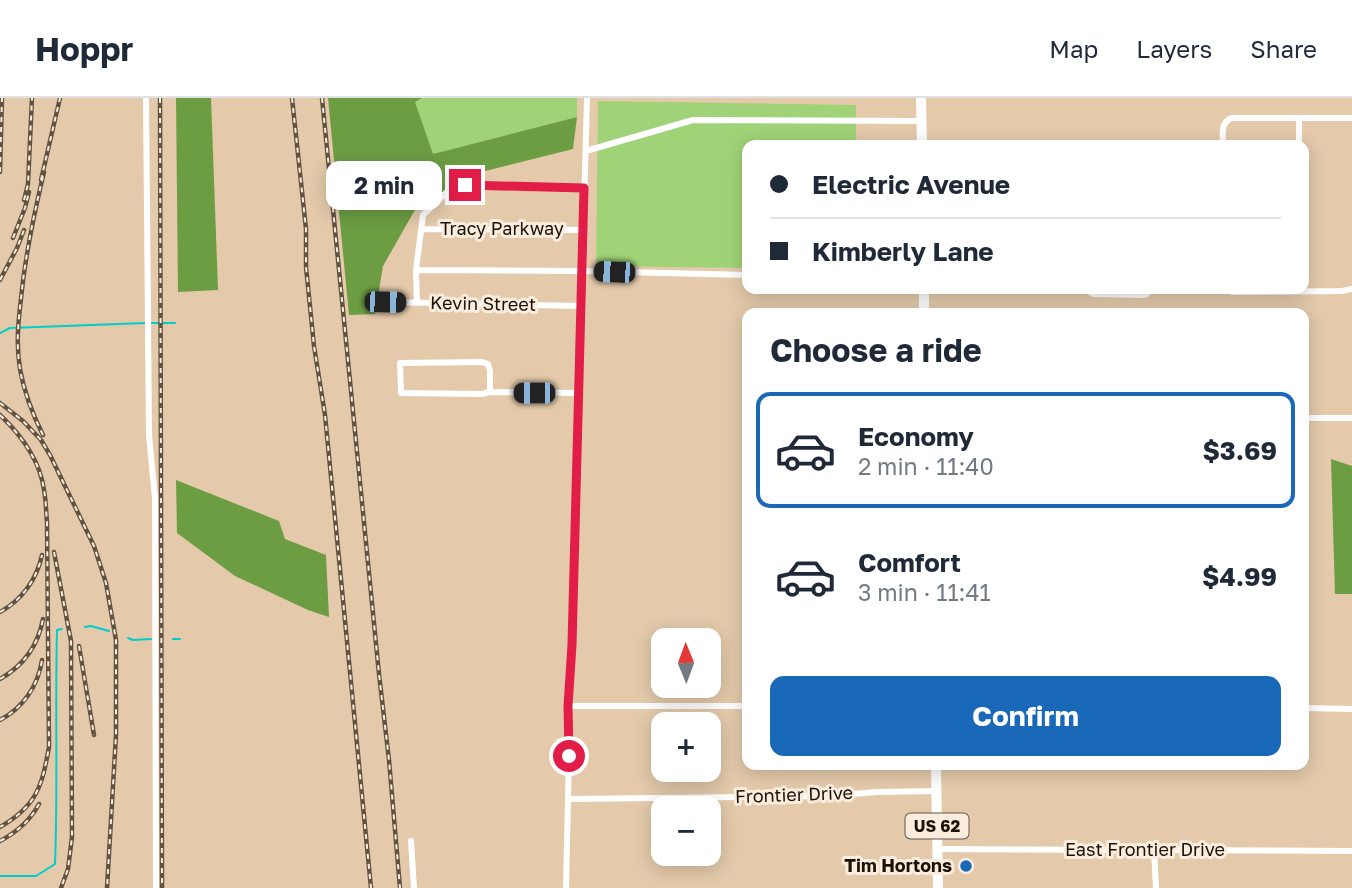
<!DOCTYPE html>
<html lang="en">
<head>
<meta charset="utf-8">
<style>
  :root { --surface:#fff; --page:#f2f2f3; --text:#1f2937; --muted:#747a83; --line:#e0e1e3; --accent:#1969b8 }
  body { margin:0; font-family:"Golos Text",sans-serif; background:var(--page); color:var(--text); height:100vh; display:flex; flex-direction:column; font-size:26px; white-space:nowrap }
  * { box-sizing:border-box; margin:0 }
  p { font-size:23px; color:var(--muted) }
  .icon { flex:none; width:38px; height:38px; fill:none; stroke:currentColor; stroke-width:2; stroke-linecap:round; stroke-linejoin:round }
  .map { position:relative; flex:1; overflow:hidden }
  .drawer { position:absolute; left:742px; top:210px; width:567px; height:462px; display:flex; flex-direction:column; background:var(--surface); border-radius:14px; box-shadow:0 4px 18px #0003 }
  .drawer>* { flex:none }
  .top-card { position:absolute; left:742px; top:42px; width:567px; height:154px; border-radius:14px; box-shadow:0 4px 18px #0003; display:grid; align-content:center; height:154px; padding:0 28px; background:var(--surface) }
  .needle { width:46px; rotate:359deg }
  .buttons { position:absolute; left:651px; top:530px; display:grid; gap:14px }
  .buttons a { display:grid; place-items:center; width:70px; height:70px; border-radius:14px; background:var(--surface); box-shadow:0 4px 18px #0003; font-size:35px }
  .end { position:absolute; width:32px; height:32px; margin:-16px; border:9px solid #e11d48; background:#fff; box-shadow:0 0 0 4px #fff }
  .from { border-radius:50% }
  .bubble { position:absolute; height:49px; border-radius:14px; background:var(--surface); box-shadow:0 4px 18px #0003; font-size:23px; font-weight:700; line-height:49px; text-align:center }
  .car { position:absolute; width:21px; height:42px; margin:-21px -10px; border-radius:9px; box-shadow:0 0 5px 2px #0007; background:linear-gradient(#222 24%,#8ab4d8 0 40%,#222 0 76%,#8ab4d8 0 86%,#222 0) }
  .top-card b { display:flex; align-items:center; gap:24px; height:66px; font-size:26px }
  .top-card b+b { border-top:2px solid var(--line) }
  .top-card i { width:18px; height:18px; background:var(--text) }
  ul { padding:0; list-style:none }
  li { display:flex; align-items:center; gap:21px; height:116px; margin:0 14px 10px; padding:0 14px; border:4px solid transparent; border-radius:14px }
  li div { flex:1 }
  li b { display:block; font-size:26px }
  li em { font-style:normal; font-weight:700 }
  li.selected { border-color:var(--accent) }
  li>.icon { width:63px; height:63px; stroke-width:1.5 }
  h2 { padding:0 28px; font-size:32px; line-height:84px }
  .button { display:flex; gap:14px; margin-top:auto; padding:14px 28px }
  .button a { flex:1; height:80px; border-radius:14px; background:var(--accent); color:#fff; font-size:28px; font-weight:700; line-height:80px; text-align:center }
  header { display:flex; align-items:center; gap:42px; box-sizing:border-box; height:98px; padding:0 35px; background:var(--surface); border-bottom:2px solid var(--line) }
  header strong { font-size:33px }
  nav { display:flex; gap:38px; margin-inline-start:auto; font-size:24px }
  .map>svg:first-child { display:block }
  .green { fill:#a0d377 }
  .forest { fill:#6c9d43 }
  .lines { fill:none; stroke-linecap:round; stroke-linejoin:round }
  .stream { stroke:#01cecb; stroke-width:2 }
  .street { stroke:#fff; stroke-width:6 }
  .primary { stroke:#fff; stroke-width:10 }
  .rail-casing { stroke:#625341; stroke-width:4.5 }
  .rail { stroke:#faeddd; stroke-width:2; stroke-dasharray:5; stroke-linecap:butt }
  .route { stroke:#e11d48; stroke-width:9 }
  .poi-dot { fill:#1969b8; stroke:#faeddd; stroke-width:2.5 }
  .labels { text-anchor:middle; stroke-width:6; stroke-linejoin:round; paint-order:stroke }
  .shield { fill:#faeddd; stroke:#5e5447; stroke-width:2 }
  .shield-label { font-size:16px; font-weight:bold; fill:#1b1207 }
  .street-label { font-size:18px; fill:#1b1207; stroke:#faeddd }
  .poi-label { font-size:18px; font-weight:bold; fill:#1b1207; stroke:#faeddd; text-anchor:end }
</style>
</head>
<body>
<header>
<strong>Hoppr</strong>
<nav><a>Map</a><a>Layers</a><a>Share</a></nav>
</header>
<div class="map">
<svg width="1352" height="790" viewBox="0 0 1352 790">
  <rect width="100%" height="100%" fill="#e4caab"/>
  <path class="green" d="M 422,0 L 577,0 L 577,19 L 433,56 L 414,4 Z
    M 598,3 L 856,7 L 856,47 L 747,47 L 747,170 L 596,168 Z"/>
  <path class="forest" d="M 176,0 L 211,0 L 218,192 L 178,194 Z
    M 328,0 L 422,0 L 415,4 L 433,56 L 577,19 L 573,51 L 473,76 L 416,110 L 383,168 L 375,216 L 349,217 Z
    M 1331,361 L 1352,368 L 1352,496 L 1335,496 Z
    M 176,382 L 279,423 L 285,441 L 326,457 L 329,519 L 308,512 L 235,478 L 177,435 Z"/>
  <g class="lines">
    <path class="stream" d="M 152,225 L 175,225
      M 0,235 L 10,230 L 146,225
      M 85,529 L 91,528 L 109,533
      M 128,540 L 133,542 L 151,541
      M 173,541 L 180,541
      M 0,778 L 36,778 L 55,766 C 58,688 55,610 57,532 L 62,531"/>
    <path class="street" d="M 146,0 L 149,337 L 155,400 L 156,790
      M 1299,20 L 1299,47
      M 1223,47 C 1223,36 1220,26 1231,20 L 1352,20
      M 586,53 L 693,22 L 921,23
      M 421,131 L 583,132
      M 416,172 L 582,173 L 747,177
      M 1086,191 L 1093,196 L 1143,197 L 1147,196 L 1151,191
      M 1227,191 L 1232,194 L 1342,193 L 1352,191
      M 385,204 L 581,208
      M 417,205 L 416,172 L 423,117 L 447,94 L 465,87 L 584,90
      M 482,264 L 488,266 L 490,273 L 490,294 L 482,296 L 401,295 L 400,265 Z
      M 490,294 L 579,295
      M 1304,320 L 1352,320
      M 568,608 L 747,608
      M 1304,610 L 1352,611
      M 568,701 L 827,698 L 877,694 L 936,693
      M 411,743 L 414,790
      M 938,751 L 1352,753
      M 1154,752 L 1156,790
      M 566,790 L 569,658 L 568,608 L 572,547 L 587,0"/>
    <path class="primary" d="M 921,0 L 922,47
      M 924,191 L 924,215
      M 936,667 L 938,790"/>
    <defs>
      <path id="rail" d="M 160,0 L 162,790
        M 292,0 L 306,131 L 306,169 L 314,248 L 325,317 L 371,790
        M 322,0 L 379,576 L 389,662 L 400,790
        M 0,74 L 2,0
        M 41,82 L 60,0
        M 24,102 L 28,86 L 32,0
        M 13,140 L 25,110 L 29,94
        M 0,182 L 17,150 L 24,132
        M 0,305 L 23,323 L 41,342 L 50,357 L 94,448 L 106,485 L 116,542 L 116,637 L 107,790
        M 0,317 C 21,337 40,363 44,392 C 46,402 46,414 47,424 L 49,649 C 42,688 37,708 0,729
        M 43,337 C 32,315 24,294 20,271 C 16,247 18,225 21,201 C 25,158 34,116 44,74
        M 54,454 L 71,543 L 72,739 L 68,771 L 61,790
        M 0,514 C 22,502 37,481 42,457
        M 79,548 L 94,637
        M 0,581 C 23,568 38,548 43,521
        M 0,622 C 23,610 38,588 42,562
        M 0,743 C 17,734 30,723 39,706"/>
    </defs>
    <use href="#rail" class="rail-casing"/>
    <use href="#rail" class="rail"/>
  </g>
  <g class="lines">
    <path class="route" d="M 465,87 L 584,90 L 572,547 L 568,608 L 569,658"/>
  </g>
  <circle class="poi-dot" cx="966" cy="768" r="7"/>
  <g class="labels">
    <rect class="shield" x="905.5" y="715.5" width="63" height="25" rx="5"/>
    <g class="shield-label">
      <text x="937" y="734">US 62</text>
    </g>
    <g class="street-label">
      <text x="502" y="137">Tracy Parkway</text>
      <text transform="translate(483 206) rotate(1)" y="6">Kevin Street</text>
      <text transform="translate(794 697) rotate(-2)" y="6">Frontier Drive</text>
      <text x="1145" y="758">East Frontier Drive</text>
    </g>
    <g class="poi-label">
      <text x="952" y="774">Tim Hortons</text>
    </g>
  </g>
</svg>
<div class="buttons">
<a><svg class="needle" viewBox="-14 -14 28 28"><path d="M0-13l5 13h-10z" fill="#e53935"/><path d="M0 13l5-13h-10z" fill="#747a83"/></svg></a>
<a>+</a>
<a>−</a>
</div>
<i class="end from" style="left:569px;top:658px"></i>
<i class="end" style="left:465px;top:87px"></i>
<div class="bubble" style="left:326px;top:63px;width:116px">2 min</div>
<i class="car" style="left:614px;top:174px;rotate:272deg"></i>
<i class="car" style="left:385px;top:204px;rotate:91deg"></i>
<i class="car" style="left:534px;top:295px;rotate:270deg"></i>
<div class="top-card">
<b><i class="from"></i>Electric Avenue</b>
<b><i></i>Kimberly Lane</b>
</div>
<section class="drawer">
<h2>Choose a ride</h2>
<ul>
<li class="selected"><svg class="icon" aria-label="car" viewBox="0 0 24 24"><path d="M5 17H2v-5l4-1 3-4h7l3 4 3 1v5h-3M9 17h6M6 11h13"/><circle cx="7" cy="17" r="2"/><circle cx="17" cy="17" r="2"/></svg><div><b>Economy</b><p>2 min · 11:40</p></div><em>$3.69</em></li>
<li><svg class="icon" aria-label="car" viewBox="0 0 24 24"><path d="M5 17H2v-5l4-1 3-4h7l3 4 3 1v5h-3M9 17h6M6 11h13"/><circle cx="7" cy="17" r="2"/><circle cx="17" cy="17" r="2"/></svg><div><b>Comfort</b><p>3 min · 11:41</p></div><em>$4.99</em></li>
</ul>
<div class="button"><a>Confirm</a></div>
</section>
</div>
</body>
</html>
